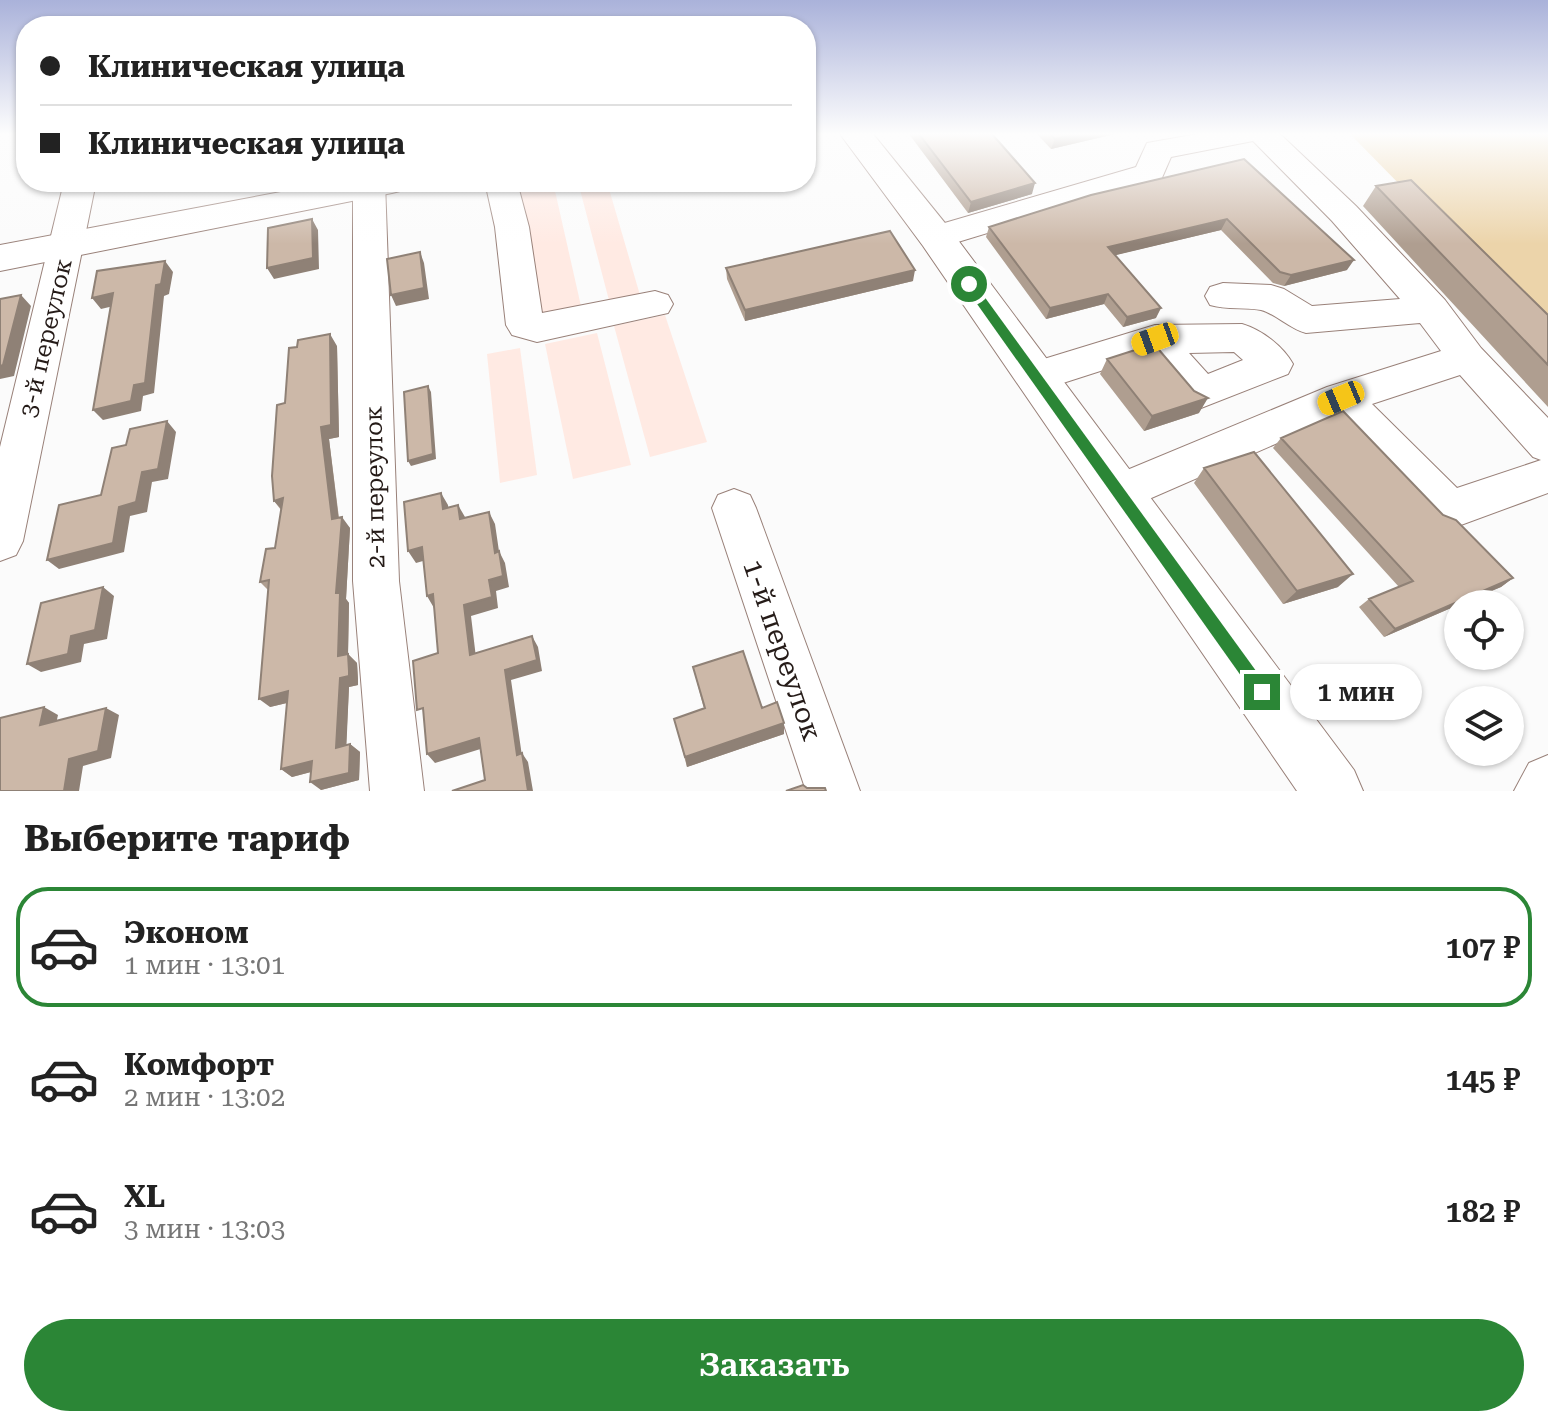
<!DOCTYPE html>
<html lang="ru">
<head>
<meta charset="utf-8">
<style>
  :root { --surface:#fff; --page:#f6f6f6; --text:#222; --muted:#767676; --line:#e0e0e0; --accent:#2b8636 }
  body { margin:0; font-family:"Roboto Serif",serif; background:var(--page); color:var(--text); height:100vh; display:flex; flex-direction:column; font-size:30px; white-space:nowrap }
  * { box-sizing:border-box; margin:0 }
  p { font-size:26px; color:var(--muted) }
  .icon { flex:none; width:44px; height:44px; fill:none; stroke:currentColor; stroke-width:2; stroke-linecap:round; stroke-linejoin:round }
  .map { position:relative; height:791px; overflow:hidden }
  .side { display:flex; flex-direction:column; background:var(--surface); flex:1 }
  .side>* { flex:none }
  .hud { position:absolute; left:16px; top:16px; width:800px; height:176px; border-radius:32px; box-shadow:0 2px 6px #0004; display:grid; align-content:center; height:176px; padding:0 24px; background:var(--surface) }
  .controls { position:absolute; left:1444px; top:590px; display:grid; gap:16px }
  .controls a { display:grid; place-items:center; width:80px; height:80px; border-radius:50%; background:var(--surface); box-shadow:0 2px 6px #0004; font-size:40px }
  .end { position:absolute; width:36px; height:36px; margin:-18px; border:10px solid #2b8636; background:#fff; box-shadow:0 0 0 4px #fff }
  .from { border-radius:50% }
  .bubble { position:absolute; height:56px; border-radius:28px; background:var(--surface); box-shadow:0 2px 6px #0004; font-size:26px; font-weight:600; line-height:56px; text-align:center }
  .car { position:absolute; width:24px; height:48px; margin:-24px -12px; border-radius:10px; box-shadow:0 0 6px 2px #0007; background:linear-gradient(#f5c518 24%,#345 0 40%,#f5c518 0 76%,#345 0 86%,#f5c518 0) }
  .hud b { display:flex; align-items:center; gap:28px; height:76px; font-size:30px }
  .hud b+b { border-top:2px solid var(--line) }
  .hud i { width:20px; height:20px; background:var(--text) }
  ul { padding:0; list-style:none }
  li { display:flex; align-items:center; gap:24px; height:120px; margin:0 16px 12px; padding:0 8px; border:4px solid transparent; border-radius:32px }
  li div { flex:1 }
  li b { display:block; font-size:30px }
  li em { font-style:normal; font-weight:600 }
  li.active { border-color:var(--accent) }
  li>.icon { width:72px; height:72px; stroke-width:1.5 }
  h2 { padding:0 24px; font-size:36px; line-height:96px }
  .button { display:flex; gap:16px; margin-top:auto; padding:16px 24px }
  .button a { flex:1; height:92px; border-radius:48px; background:var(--accent); color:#fff; font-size:32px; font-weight:600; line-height:92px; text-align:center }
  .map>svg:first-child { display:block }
  .built { fill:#ffeae3 }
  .green { fill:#ecd4aa }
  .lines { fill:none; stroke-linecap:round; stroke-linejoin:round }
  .minor-casing { stroke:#998179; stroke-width:2 }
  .major-casing { stroke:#998179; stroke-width:2 }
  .minor { fill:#fff; fill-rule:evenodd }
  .major { fill:#fff; fill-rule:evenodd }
  .wall { fill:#af9e90 }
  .shaded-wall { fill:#8f8176 }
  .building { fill:#ccb8a8; stroke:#8f8176; stroke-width:2 }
  .route { fill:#2b8636 }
  .labels { text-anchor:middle; stroke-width:8; stroke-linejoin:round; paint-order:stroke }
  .street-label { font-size:24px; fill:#251b18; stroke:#fff }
  .near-street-label { font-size:28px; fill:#251b18; stroke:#fff }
</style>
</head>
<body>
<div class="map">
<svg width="1548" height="791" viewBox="0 0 1548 791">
  <rect width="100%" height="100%" fill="#fbfbfb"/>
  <path class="built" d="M 532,182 L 553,182 L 583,315 L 536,325 L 512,185 Z
    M 578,182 L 607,182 L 642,302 L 611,308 Z
    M 665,315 L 707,442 L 650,457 L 614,326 Z
    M 597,333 L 631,465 L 573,479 L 545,344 Z
    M 520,348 L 537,475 L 500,483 L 487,354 Z"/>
  <path class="green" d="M 1350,134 L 1548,134 L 1548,335 L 1531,318 Z"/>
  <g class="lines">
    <defs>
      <path id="minor" d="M 1198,134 L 1280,134 L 1356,206 L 1445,300 L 1481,348 L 1548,418 L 1548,493 L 1450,529 L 1434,523 L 1335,418 L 1133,506 L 1118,512 L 1103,506 L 1096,493 L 1103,480 L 1327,387 L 1441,351 L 1420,323 L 1306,333 C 1290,329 1276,314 1261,310 C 1244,307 1227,310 1210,305 L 1205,296 L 1210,287 L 1223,283 L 1271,285 L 1284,289 L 1312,306 L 1400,299 L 1332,221 L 1253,141 L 1171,157 L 1161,180 L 948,245 L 936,248 L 924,245 L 919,237 L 924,229 L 1136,167 L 1147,143 ZM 1460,375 L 1533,457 L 1541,460 L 1457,488 L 1372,404 Z
        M 64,182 L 96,182 L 23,541 L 16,555 L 0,561 L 0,447 Z
        M 353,182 L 385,182 L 399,581 L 424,791 L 370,791 L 353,581 Z
        M 485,182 L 517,182 L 529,227 L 542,313 L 655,291 L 668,295 L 673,304 L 668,313 L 537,342 L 512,335 L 506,325 L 495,227 Z
        M 1242,324 C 1262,330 1283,346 1293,364 L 1288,374 L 1201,408 L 1187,404 L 1147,356 L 1035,392 L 1021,388 L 1015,377 L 1021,366 L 1155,325 ZM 1234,352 L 1243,360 L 1208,374 L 1189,353 Z
        M 734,489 L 750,495 L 756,508 L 860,791 L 806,791 L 712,508 L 718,495 Z
        M 1548,755 L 1548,791 L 1514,791 L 1529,763 Z"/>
      <path id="major" d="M 840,134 L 873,134 L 949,228 L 1354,770 L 1363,791 L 1297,791 L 923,246 Z
        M 334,182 L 410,182 L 404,190 L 392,193 L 0,271 L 0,245 Z"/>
    </defs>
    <use href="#minor" class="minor-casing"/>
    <use href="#major" class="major-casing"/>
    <use href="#minor" class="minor"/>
    <use href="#major" class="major"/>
  </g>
  <path class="wall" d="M 909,134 L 992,134 L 1032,194 L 968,213 Z
    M 1037,134 L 1115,134 L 1051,149 Z
    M 1244,159 L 1347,270 L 1284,286 L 1273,283 L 1221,230 L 1115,255 L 1156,318 L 1123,327 L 1104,304 L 1046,319 L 986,237 L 989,227 Z
    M 1376,186 L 1548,315 L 1548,407 L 1363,206 Z
    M 726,268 L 913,281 L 745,321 L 727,279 Z
    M 337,346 L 339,437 L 329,439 L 339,518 L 350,528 L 346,599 L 349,603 L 348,654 L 357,663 L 358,680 L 358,685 L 349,687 L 346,745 L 350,744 L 360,752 L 359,780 L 321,790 L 311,772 L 292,777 L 281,769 L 287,703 L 270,707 L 268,590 L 260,582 L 275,548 L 281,510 L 274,501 L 285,403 Z
    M 1107,359 L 1194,391 L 1199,413 L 1144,431 L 1100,374 Z
    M 1281,438 L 1443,515 L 1513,578 L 1501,587 L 1458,604 L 1458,605 L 1384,637 L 1359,607 L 1369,599 L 1399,587 L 1273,448 Z
    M 1204,468 L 1338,587 L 1283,604 L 1194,483 Z
    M 693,667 L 784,734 L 687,767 L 674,719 L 704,709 Z"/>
  <path class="shaded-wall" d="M 1074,134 L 1115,134 L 1051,149 L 1055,139 Z
    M 1035,183 L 1032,194 L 968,213 L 971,202 Z
    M 312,219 L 318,230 L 319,269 L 274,279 L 267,268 Z
    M 1227,219 L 1221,230 L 1104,258 L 1108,247 Z
    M 420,252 L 424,263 L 429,299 L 396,306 L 391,295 Z
    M 1354,260 L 1347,270 L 1284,286 L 1291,275 Z
    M 165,261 L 173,272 L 169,294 L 164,296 L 154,393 L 143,396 L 141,411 L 103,420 L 93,410 L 134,385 L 156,285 Z
    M 915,270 L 913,281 L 745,321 L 745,310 Z
    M 113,293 L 122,304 L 101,309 L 92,298 Z
    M 1108,294 L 1104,304 L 1046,319 L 1050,308 Z
    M 21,295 L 31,306 L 14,376 L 0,379 L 0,366 Z
    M 1161,308 L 1156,318 L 1123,327 L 1127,317 Z
    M 330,334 L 337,346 L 339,437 L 329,439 L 340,530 L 332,519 L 321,427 Z
    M 428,386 L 431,392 L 436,459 L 411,466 L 408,461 Z
    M 1208,398 L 1199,413 L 1144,431 L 1152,416 Z
    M 167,421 L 176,432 L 168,479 L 152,482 L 147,512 L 130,516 L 124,552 L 59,569 L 47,560 L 119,507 L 142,472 Z
    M 441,493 L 448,505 L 450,521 L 443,509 Z
    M 283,498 L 284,512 L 274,501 Z
    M 458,505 L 465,517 L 467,532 L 460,519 Z
    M 489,512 L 495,524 L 501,565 L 495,553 Z
    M 342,517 L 350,528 L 346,599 L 349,603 L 348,654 L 357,663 L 358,680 L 358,685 L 349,687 L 346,755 L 336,748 L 336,593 Z
    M 422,547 L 430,559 L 416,563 L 408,551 Z
    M 499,551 L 505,563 L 509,587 L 496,591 L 498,608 L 471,616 L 477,666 L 470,655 L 464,605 L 489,580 Z
    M 1353,574 L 1338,587 L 1283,604 L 1297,591 Z
    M 1513,578 L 1501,587 L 1461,604 L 1458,604 L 1458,605 L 1384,637 L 1395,629 Z
    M 103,587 L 114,596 L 107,639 L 84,644 L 81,662 L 41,672 L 27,664 L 71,636 Z
    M 433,594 L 434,608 L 427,596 Z
    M 532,636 L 538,647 L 542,671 L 511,680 L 523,763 L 517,755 L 505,670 Z
    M 288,691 L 299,700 L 270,707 L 259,699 Z
    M 44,707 L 58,715 L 54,733 L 40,725 Z
    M 106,708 L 119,715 L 111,758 L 83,766 L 79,791 L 64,791 L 69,759 Z
    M 784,723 L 784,734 L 687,767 L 685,757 Z
    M 479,738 L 487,747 L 435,763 L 427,754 Z
    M 350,744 L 360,752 L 359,780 L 321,790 L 310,782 Z
    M 522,753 L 528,762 L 533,791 L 528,791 Z
    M 312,761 L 322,769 L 292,777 L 281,769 Z"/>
  <path class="building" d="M 919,134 L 992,134 L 1035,183 L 971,202 Z
    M 1050,134 L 1074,134 L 1055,139 Z
    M 1244,159 L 1354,260 L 1291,275 L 1280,272 L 1227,219 L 1108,247 L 1161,308 L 1127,317 L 1108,294 L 1050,308 L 989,227 L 1091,195 Z
    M 1411,180 L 1548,315 L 1548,365 L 1376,186 Z
    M 312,219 L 313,258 L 267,268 L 268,228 Z
    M 890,231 L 915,270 L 745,310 L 726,268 Z
    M 420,252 L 424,288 L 391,295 L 387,259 Z
    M 165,261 L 161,284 L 156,285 L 145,383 L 134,385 L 131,401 L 93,410 L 113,293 L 92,298 L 97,271 Z
    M 21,295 L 3,365 L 0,366 L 0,299 Z
    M 330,334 L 331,425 L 321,427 L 332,519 L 342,517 L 336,593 L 340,593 L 338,656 L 348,654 L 349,671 L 349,676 L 340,678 L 336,748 L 350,744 L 349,773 L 310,782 L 312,761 L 281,769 L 288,691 L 259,699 L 269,580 L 260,582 L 266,549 L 275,548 L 283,498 L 274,501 L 272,476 L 277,405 L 285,403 L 289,348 L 297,347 L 298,340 Z
    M 1154,344 L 1194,391 L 1208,398 L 1152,416 L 1107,359 Z
    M 428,386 L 433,454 L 408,461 L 404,392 Z
    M 1343,411 L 1443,515 L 1456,520 L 1513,578 L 1395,629 L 1369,599 L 1413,581 L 1281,438 Z
    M 167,421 L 158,469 L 142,472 L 136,502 L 119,507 L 113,543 L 47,560 L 59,505 L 101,495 L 112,448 L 126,445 L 130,429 Z
    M 1254,452 L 1353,574 L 1297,591 L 1204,468 Z
    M 441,493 L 443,509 L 458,505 L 460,519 L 489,512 L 495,553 L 499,551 L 503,576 L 489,580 L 492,597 L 464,605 L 470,655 L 532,636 L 537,660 L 505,670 L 517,755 L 522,753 L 528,791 L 452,791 L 485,780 L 479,738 L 427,754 L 423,708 L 417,710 L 413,661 L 438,653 L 433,594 L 427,596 L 422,547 L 408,551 L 404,502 Z
    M 103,587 L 95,630 L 71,636 L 68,654 L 27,664 L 41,603 Z
    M 743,651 L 762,708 L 777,702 L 784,723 L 685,757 L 674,719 L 705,708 L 693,667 Z
    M 44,707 L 40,725 L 106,708 L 98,751 L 69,759 L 64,791 L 0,791 L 0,718 Z
    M 803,785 L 807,788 L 825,788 L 826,791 L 786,791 Z"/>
  <linearGradient id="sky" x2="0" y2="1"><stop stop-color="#aab2da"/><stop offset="0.55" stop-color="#fdfdfd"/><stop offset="1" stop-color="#fdfdfd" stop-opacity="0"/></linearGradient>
  <rect width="1548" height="244" fill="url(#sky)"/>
  <path class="route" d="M 969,280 L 973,281 L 1267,686 L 1270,692 L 1267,697 L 1262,700 L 1256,697 L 965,287 L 965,281 Z"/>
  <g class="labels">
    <g class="street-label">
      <text transform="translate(46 338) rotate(-77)" y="8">3-й переулок</text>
      <text transform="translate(375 487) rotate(-91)" y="8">2-й переулок</text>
    </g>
    <g class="near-street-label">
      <text transform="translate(783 650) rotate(71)" y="10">1-й переулок</text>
    </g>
  </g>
</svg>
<div class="controls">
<a><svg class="icon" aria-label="locate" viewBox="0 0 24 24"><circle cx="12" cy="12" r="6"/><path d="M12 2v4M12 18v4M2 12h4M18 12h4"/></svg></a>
<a><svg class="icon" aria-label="layers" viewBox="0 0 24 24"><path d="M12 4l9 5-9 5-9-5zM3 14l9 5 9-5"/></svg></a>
</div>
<i class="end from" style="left:969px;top:284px"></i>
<i class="end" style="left:1262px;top:692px"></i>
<div class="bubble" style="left:1290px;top:664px;width:132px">1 мин</div>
<i class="car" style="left:1155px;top:339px;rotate:250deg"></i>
<i class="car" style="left:1341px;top:398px;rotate:247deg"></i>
<div class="hud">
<b><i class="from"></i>Клиническая улица</b>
<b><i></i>Клиническая улица</b>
</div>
</div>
<section class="side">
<h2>Выберите тариф</h2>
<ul>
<li class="active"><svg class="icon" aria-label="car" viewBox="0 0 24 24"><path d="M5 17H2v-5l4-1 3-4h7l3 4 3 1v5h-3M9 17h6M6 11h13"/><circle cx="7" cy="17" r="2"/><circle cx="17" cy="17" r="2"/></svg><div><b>Эконом</b><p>1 мин · 13:01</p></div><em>107 ₽</em></li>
<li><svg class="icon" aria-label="car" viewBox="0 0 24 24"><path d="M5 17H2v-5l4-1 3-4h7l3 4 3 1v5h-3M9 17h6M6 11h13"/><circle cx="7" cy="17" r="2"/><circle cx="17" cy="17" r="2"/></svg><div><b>Комфорт</b><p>2 мин · 13:02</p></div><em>145 ₽</em></li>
<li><svg class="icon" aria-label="car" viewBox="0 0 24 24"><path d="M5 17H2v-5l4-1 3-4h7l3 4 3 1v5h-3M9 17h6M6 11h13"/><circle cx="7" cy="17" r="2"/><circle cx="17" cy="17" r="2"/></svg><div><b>XL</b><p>3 мин · 13:03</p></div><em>182 ₽</em></li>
</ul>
<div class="button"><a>Заказать</a></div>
</section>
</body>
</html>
